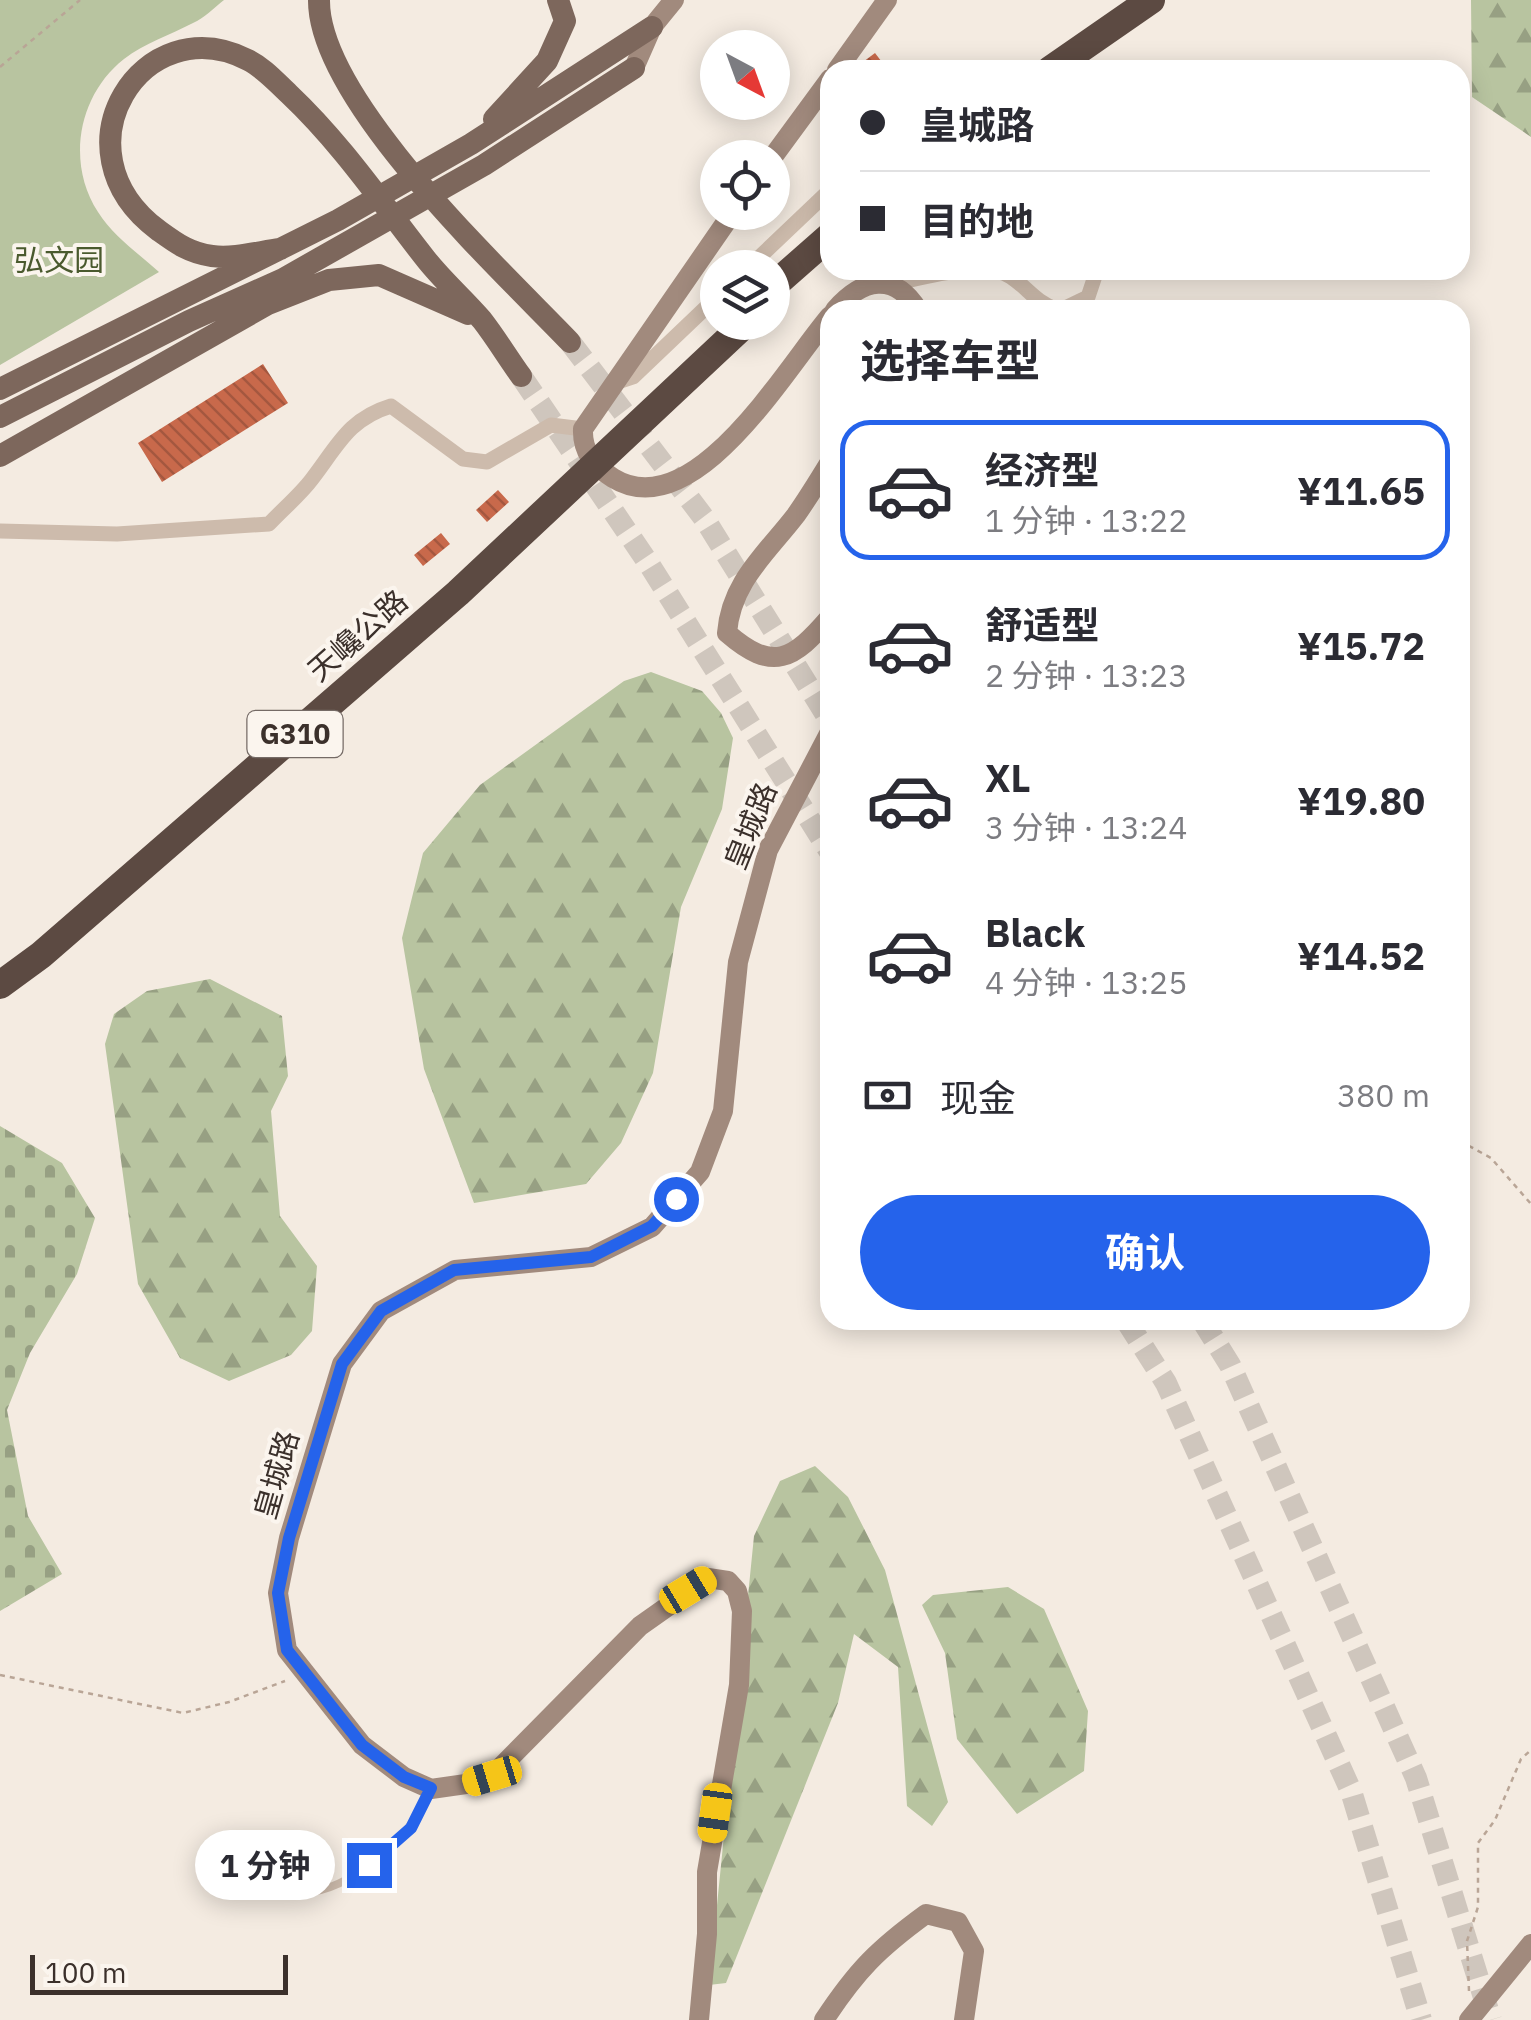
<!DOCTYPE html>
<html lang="zh">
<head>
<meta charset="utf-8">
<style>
  :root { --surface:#fff; --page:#f7f7f7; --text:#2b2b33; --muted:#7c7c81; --line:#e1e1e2; --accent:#2563eb }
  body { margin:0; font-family:"IBM Plex Sans","Noto Sans SC",sans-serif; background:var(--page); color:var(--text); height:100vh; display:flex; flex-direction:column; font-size:38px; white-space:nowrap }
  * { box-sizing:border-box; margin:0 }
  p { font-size:32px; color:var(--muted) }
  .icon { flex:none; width:55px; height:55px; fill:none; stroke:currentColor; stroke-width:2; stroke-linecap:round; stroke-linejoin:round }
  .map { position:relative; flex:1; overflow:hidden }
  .sheet { position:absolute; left:820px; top:300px; width:650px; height:1030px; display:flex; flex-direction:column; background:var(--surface); border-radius:30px; box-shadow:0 5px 25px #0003 }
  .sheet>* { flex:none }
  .banner { position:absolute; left:820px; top:60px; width:650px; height:220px; border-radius:30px; box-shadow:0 5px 25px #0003; display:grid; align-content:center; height:220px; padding:0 40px; background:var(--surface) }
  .needle { width:65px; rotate:139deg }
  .tools { position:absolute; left:700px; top:30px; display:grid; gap:20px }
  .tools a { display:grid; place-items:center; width:90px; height:90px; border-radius:50%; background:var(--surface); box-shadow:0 5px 25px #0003; font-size:50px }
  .scale { position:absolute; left:30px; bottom:25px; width:258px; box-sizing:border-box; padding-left:10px; border:5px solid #3b302b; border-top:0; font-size:28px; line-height:35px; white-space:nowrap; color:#3b302b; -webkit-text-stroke:8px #fbf5ee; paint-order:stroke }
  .end { position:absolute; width:45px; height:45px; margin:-22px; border:12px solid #2563eb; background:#fff; box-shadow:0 0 0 5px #fff }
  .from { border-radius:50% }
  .bubble { position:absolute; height:70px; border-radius:35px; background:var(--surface); box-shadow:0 5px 25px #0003; font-size:32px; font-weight:700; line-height:70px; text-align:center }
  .car { position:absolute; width:30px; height:60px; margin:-30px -15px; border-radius:12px; box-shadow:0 0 8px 2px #0007; background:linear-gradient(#f5c518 24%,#345 0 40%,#f5c518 0 76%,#345 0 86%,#f5c518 0) }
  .banner b { display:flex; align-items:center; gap:35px; height:95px; font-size:38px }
  .banner b+b { border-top:2px solid var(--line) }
  .banner i { width:25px; height:25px; background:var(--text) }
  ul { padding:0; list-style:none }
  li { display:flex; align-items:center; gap:30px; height:140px; margin:0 20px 15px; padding:0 20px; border:5px solid transparent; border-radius:30px }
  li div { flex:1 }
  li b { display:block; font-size:38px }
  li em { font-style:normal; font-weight:700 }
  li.on { border-color:var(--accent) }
  li>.icon { width:90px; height:90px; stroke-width:1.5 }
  h2 { padding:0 40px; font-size:45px; line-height:120px }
  .pay { display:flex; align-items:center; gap:25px; height:110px; padding:0 40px; font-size:38px }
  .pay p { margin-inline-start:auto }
  .cta { display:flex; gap:20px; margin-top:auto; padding:20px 40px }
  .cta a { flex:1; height:115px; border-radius:60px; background:var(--accent); color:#fff; font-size:40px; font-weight:700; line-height:115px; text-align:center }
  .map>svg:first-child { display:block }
  .green { fill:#b8c4a0 }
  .forest { fill:url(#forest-firs) }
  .cemetery { fill:url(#cemetery-stones) }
  .building { fill:url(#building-back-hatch) }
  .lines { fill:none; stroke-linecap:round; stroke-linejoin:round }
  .primary-tunnel { stroke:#cfc6bd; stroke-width:22; stroke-dasharray:22 11; stroke-linecap:butt }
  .path { stroke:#b9a596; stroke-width:2.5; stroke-dasharray:5 5; stroke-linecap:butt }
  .lane { stroke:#cdbbac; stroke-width:8 }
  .street { stroke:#cdbbac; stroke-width:15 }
  .secondary { stroke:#a18a7d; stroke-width:20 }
  .primary { stroke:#7d675c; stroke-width:22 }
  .highway { stroke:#5c4a42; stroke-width:28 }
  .route { stroke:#2563eb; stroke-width:12 }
  .labels { text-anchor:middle; stroke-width:8; stroke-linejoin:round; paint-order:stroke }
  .shield { fill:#fbf5ee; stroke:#756b66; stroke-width:2.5 }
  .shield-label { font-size:28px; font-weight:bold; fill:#3b302b }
  .park-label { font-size:30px; fill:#4a5a2e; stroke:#fbf5ee }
  .street-label { font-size:30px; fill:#3b302b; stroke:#fbf5ee }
</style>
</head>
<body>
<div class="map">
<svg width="1531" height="2020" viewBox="0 0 1531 2020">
  <defs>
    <pattern id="forest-firs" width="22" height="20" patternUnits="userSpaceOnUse" patternTransform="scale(2.5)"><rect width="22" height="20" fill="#b8c4a0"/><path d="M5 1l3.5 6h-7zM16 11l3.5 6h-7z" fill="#97a083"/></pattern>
    <pattern id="cemetery-stones" width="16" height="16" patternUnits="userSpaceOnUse" patternTransform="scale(2.5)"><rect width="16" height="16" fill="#b8c4a0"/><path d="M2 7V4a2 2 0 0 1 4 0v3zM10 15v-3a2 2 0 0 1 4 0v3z" fill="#97a083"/></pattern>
    <pattern id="building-back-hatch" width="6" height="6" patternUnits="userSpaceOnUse" patternTransform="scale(2.5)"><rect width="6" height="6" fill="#c8694b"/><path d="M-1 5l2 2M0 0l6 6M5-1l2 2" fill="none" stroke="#a4573f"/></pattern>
  </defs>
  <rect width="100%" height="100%" fill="#f4ebe1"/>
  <path class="green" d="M 0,0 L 224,0 C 214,8 204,18 193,23 C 170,35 145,43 124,59 C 78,95 66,163 98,212 C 113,236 138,253 159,272 L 0,365 Z"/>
  <path class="forest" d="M 1471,0 L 1531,0 L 1531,137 L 1472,97 Z
    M 651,672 L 702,691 L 721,713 L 733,738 L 722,809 L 681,907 L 653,1073 L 621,1143 L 586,1184 L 474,1203 L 424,1069 L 402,938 L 423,853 L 480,785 L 624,681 Z
    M 210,979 L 282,1016 L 288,1076 L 271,1111 L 280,1216 L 317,1266 L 312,1331 L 291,1355 L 229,1381 L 180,1358 L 138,1284 L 105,1044 L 114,1014 L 147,991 Z
    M 815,1466 L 848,1497 L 885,1570 L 948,1802 L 932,1826 L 907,1806 L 898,1667 L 854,1634 L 838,1703 L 726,1983 L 709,1985 L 754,1536 L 780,1481 Z
    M 1008,1587 L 1044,1609 L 1088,1711 L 1084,1771 L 1017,1814 L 957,1739 L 945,1653 L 922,1605 L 933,1595 Z"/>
  <path class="cemetery" d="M 0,1126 L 62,1163 L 95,1218 L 77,1274 L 30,1353 L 7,1410 L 28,1516 L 62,1574 L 0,1611 Z"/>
  <path class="building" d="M 875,53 L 888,70 L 854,70 L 855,68 Z
    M 263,364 L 288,403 L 162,482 L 138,443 Z
    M 498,490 L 509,502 L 487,522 L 476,510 Z
    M 441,533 L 450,544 L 423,566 L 414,555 Z"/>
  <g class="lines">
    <path class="primary-tunnel" d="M 570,342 L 704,518 L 830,721
      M 521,376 L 649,564 L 830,852
      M 1126,1320 L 1166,1383 L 1351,1791 L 1421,2020
      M 1202,1320 L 1230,1365 L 1416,1778 L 1491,2020"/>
    <path class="path" d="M 0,67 L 80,0
      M 1460,1141 L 1491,1158 L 1531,1204
      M 0,1675 L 183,1713 L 229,1702 L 285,1681
      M 1469,1991 L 1467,1941 L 1478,1907 L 1478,1843 L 1495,1820 L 1521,1759 L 1531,1750"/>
    <path class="lane" d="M 210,1878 C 278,1895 319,1909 377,1858 C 406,1833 412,1827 429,1793"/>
    <path class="street" d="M 748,268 L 830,190
      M 892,284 C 922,278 985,259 1011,277 C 1030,290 1033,300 1057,310
      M 1061,310 L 1088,297 L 1097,270
      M 615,383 L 633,377 L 718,296
      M 0,531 L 117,534 L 269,524 C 283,509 300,495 312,479 C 337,447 348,419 391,406 L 463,459 L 487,462 L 551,425 L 583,429"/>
    <path class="secondary" d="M 634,68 L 652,27 L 674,0
      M 837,70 L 887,0
      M 772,158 L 830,79
      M 733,212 L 583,429 C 582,452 594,466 613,478 C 694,528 787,366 830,316
      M 835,310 C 862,279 894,271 918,310
      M 830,462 C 819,480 808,498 796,515 C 766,554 731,582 727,633 C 773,673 793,660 830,617
      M 699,2020 L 707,1934 L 707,1872 L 739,1685 L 742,1611 L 737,1591 L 728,1581 L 708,1578 L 640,1626 L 492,1776 L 466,1784 L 431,1789 L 404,1777 L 362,1745 L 287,1650 L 278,1593 L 289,1538 L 342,1364 L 381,1311 L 455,1270 L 591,1257 L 652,1227 L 700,1172 L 723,1111 L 738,962 L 768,850 L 830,732
      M 824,2020 C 857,1970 878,1949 926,1914 L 958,1922 L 974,1951 L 964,2020
      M 1469,2020 L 1531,1944"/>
    <path class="primary" d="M 319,0 C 318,100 501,270 570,342
      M 494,119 L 547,61 L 565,21 L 558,0
      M 280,249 C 258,252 233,259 212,256 C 189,253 176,243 158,230 C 51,150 143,6 248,60 C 264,68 276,82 289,94 C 341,143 381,202 425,258 C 442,280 464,299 482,320 C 496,338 508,358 521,376
      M 0,389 L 338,220 L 471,144 L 652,27
      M 0,417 L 189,321 L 283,279 L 484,165 L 634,68
      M 0,456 L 268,304 L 329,280 L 379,275 L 468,314"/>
    <path class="highway" d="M 1050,70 L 1151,0
      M 772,287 L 830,236
      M 0,985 L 41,955 L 458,593 L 747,322"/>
  </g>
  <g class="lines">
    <path class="route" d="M 369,1865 L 411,1828 L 431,1788 L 404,1777 L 362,1745 L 287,1650 L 278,1593 L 289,1538 L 342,1364 L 381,1311 L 454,1270 L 591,1257 L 652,1226 L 676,1199"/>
  </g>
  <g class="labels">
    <rect class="shield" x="247.5" y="711" width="95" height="46" rx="8"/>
    <g class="shield-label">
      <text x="295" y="744">G310</text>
    </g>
    <g class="park-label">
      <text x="59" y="271">弘文园</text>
    </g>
    <g class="street-label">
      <text transform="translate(358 636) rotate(-41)" y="10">天巉公路</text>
      <text transform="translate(751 826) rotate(-68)" y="10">皇城路</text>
      <text transform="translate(277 1475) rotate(-74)" y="10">皇城路</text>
    </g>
  </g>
</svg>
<div class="tools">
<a><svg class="needle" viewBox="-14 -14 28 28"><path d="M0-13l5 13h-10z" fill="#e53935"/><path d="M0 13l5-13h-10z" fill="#7c7c81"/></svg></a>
<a><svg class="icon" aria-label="locate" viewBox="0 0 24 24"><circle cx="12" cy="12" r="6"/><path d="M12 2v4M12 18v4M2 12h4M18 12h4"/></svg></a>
<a><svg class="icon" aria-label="layers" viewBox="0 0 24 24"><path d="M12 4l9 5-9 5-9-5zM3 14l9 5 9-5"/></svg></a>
</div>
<div class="scale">100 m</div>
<i class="end from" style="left:676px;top:1199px"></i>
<i class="end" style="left:369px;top:1865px"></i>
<div class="bubble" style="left:195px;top:1830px;width:140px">1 分钟</div>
<i class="car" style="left:688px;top:1590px;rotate:59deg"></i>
<i class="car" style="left:492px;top:1776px;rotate:253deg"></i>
<i class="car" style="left:715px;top:1813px;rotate:188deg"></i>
<div class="banner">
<b><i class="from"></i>皇城路</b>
<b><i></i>目的地</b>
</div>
<section class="sheet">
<h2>选择车型</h2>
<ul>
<li class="on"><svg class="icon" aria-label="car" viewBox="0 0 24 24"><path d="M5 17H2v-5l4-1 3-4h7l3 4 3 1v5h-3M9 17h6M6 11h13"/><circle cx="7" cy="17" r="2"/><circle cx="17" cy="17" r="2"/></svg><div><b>经济型</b><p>1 分钟 · 13:22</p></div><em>¥11.65</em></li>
<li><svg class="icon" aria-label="car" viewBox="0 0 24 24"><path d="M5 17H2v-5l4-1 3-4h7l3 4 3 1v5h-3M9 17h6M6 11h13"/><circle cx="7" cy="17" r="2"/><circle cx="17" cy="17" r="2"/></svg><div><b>舒适型</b><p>2 分钟 · 13:23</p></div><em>¥15.72</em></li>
<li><svg class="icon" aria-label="car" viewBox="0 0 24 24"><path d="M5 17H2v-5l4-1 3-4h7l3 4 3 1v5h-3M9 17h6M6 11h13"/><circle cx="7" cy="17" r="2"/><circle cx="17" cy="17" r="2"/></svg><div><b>XL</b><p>3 分钟 · 13:24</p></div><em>¥19.80</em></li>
<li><svg class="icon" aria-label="car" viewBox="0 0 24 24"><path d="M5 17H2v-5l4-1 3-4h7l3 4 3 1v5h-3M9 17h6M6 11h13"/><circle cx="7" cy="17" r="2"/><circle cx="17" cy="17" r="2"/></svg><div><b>Black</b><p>4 分钟 · 13:25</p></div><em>¥14.52</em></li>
</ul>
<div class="pay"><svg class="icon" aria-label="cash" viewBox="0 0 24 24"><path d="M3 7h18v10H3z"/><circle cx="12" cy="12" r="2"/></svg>现金<p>380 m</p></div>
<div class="cta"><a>确认</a></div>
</section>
</div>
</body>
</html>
